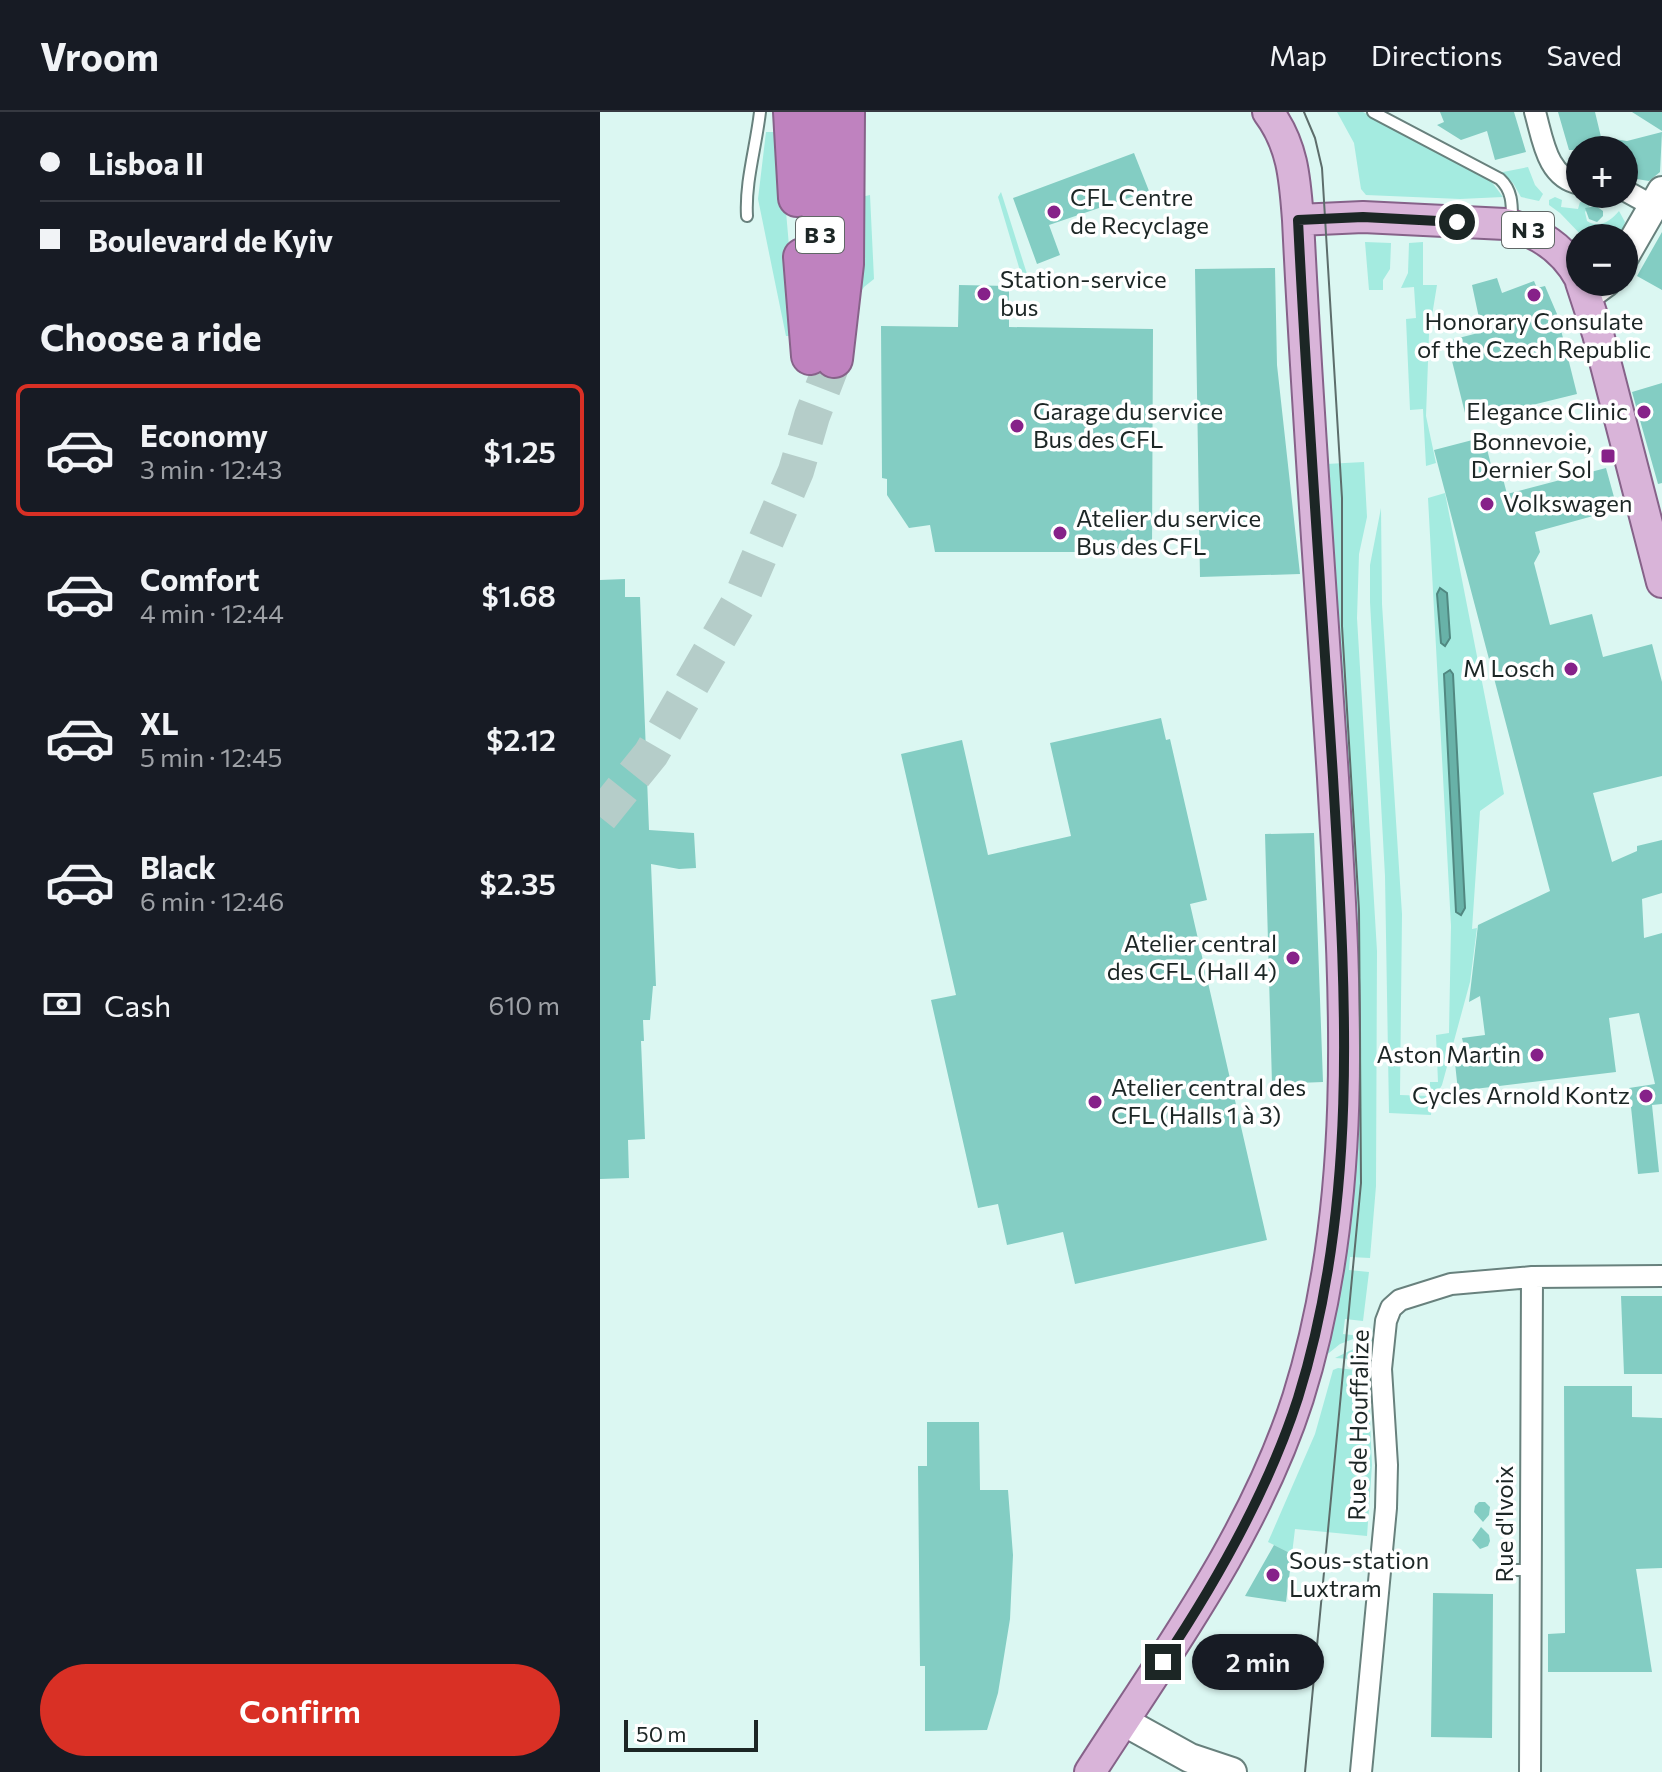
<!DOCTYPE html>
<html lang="en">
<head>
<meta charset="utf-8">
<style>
  :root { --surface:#171b24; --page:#20242c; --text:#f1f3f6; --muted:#9ea1a6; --line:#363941; --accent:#d93025 }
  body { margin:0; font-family:Commissioner,sans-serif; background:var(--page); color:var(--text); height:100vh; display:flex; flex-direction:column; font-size:30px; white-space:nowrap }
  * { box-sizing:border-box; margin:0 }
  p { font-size:26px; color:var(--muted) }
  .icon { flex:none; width:44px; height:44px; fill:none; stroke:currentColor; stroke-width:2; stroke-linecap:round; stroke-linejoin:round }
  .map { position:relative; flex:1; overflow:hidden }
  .panel { display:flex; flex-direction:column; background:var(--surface); width:600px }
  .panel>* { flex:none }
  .banner { display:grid; align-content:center; height:176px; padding:0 40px; background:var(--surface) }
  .buttons { position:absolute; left:966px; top:24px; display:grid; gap:16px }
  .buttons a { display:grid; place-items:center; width:72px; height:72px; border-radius:50%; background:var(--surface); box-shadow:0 2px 6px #0004; font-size:40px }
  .scale { position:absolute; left:24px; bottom:20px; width:134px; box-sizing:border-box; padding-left:8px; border:4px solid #1c2625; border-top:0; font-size:22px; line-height:28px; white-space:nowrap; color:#1c2625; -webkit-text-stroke:6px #fff; paint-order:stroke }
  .end { position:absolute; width:36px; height:36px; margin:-18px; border:10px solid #1c2625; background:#fff; box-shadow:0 0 0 4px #fff }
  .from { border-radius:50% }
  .bubble { position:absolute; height:56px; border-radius:28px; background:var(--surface); box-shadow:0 2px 6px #0004; font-size:26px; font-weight:600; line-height:56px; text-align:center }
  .banner b { display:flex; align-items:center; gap:28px; height:76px; font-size:30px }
  .banner b+b { border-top:2px solid var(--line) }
  .banner i { width:20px; height:20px; background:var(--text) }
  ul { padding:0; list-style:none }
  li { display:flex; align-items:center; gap:24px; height:132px; margin:0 16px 12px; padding:0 24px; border:4px solid transparent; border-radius:12px }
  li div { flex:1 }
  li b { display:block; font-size:30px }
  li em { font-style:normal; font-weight:600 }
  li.selected { border-color:var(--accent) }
  li>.icon { width:72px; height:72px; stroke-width:1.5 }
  h2 { padding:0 40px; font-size:36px; line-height:96px }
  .pay { display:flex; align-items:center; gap:20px; height:88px; padding:0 40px; font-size:30px }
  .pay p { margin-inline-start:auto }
  .button { display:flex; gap:16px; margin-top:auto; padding:16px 40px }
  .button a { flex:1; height:92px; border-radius:48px; background:var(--accent); color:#fff; font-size:32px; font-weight:600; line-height:92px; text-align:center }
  header { display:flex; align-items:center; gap:48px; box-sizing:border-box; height:112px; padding:0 40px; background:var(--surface); border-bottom:2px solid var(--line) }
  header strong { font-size:38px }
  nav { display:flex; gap:44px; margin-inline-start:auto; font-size:28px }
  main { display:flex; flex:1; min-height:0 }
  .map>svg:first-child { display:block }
  .green { fill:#a4ebe0 }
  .water { fill:#68b2a8; stroke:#518881; stroke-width:2 }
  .building { fill:#83cdc3 }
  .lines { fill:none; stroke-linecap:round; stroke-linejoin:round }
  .highway-tunnel { stroke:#b5cdc9; stroke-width:36; stroke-dasharray:36 18; stroke-linecap:butt }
  .lane-casing { stroke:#68817d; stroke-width:14 }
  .street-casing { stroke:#68817d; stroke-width:24 }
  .secondary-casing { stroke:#68817d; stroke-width:32 }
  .primary-casing { stroke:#866289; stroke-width:34 }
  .highway-casing { stroke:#866289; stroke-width:40 }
  .lane { stroke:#fff; stroke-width:10 }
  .street { stroke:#fff; stroke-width:20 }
  .secondary { stroke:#fff; stroke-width:28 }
  .primary { stroke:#d9b4d9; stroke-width:30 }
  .highway { stroke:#bf82bf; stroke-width:36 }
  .tram { stroke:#5d6d6b; stroke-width:2 }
  .route { stroke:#1c2625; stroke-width:10 }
  .poi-dot { fill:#862189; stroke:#fff; stroke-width:3 }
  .labels { text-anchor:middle; stroke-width:7; stroke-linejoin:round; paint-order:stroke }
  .shield { fill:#fff; stroke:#606766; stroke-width:2 }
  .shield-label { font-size:22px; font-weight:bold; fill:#1c2625 }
  .poi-label { font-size:24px; fill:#1c2625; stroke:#fff; text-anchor:start }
  .street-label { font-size:24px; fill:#1c2625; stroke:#fff }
</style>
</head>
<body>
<header>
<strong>Vroom</strong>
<nav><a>Map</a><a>Directions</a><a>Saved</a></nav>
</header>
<main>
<section class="panel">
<div class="banner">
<b><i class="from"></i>Lisboa II</b>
<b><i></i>Boulevard de Kyiv</b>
</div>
<h2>Choose a ride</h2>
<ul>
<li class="selected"><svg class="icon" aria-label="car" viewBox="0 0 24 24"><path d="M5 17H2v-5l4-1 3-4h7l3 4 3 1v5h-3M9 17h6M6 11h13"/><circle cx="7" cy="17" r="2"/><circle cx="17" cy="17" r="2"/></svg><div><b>Economy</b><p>3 min · 12:43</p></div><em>$1.25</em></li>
<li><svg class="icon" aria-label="car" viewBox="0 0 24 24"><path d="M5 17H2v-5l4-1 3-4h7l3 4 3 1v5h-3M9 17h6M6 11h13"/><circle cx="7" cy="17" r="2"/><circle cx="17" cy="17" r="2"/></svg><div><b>Comfort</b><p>4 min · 12:44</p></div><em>$1.68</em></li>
<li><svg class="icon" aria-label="car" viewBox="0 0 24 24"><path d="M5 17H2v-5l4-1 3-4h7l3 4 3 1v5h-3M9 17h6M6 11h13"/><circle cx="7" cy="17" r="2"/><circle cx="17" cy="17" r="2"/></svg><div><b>XL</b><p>5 min · 12:45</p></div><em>$2.12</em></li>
<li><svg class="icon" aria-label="car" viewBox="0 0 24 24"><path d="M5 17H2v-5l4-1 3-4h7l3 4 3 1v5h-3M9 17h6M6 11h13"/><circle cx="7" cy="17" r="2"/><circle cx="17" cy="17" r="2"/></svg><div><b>Black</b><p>6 min · 12:46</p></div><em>$2.35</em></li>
</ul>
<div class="pay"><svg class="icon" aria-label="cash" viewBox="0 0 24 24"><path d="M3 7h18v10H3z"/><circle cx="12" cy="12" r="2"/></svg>Cash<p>610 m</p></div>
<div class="button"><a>Confirm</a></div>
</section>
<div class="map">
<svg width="1062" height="1660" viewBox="0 0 1062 1660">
  <rect width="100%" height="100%" fill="#dbf7f2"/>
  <path class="green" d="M 737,0 L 763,0 L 891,69 L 903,85 L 860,87 L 766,83 L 761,77 L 754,31 Z
    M 166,20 L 179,20 L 195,202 L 193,224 L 186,224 L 158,87 Z
    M 928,55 L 935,73 L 943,82 L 939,89 L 921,85 L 913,71 L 898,61 Z
    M 401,80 L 403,86 L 427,162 L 421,162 L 398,85 Z
    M 270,83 L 274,167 L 264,175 L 256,187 L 261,85 Z
    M 955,85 L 962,88 L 961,95 L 978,97 L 980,90 L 992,91 L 985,100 L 987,109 C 999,117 1011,109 1019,99 L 1025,110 L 1020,126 L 984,126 L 960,101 L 949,93 L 949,88 Z
    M 765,130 L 791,131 L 790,157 L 783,168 L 783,178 L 769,178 Z
    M 823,130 L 823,173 L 837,173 L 829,222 L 826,304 L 836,351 L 826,354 L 823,297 L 810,298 L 806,207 L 816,206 L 814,175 L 801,176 L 808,161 L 809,131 Z
    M 764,350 L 767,405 L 759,442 L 757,506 L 777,839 L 776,1074 L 770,1146 L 750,1145 L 749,1158 L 769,1160 L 763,1209 L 745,1207 L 743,1222 L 761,1224 L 740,1232 L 724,1245 L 740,1141 L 726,352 Z
    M 845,381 L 904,682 L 880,699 L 872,817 L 877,816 L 870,870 L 842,973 L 832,990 L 831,1003 L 789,1001 L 785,764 L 770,490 L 770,453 L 781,396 L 782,492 L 802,802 L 800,983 L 830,984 L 830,970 L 838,970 L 836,923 L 849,921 L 851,814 L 828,386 Z
    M 772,1222 L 770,1245 L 766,1248 L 735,1246 L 768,1230 Z
    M 738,1256 L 764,1259 L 768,1263 L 772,1353 L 767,1424 L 695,1417 L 692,1442 L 668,1430 L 715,1322 L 733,1258 Z"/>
  <path class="water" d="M 840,476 L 847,481 L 850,526 L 845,534 L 841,531 L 837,482 Z
    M 850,558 L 853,562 L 865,796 L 861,803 L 856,800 L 844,562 Z"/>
  <path class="building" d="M 840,0 L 914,0 L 926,40 L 895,48 L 887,19 L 861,28 L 837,13 L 844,10 Z
    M 958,0 L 995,0 L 1001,25 L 1027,29 L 1062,20 L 1060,60 L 1049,69 L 1024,65 L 1024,38 L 969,38 Z
    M 1032,0 L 1062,0 L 1062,19 Z
    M 534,41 L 549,79 L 449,113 L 460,143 L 437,152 L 413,86 Z
    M 996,94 L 1003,99 L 1003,104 L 997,110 L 989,107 L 985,96 Z
    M 1062,120 L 1062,178 L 1037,164 Z
    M 675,156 L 677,253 L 700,462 L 600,465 L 595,157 Z
    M 897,166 L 902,181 L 934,169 L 937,176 L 945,174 L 957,202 L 977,282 L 867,309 L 847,229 L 882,220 L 872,173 Z
    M 359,173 L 409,174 L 409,215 L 553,217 L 552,440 L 335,440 L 330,413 L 309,416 L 287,383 L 287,367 L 282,366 L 281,214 L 358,215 Z
    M 1062,271 L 1062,371 L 1058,372 L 1032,280 Z
    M 884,325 L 892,357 L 900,355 L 907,382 L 1006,356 L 1014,385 L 1012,395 L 1004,401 L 935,420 L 940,440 L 934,451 L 950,513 L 992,502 L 1003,545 L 1052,532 L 1062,570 L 1062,664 L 993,681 L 1012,750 L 1037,739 L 1037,734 L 1062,728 L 1062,781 L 1042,787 L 1044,826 L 1062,821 L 1062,992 L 1052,993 L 1059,1060 L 1038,1062 L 1029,976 L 1055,972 L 1039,901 L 1009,906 L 1016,960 L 858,979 L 855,951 L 864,935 L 862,926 L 885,923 L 880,884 L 869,890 L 878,813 L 950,779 L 834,338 Z
    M 25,467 L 25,485 L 40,485 L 49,718 L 94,721 L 96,756 L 79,757 L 51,752 L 56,874 L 53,874 L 50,908 L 43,908 L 44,929 L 41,929 L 45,1027 L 28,1028 L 29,1066 L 0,1067 L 0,468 Z
    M 561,606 L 566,628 L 570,627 L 607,788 L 590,792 L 667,1128 L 475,1172 L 463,1120 L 407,1133 L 398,1092 L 378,1096 L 331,888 L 356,883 L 301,642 L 362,628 L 388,743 L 471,724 L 450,631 Z
    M 714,721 L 723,970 L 672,972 L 665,722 Z
    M 1021,1184 L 1062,1184 L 1062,1262 L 1024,1262 Z
    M 964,1274 L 1032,1274 L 1032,1305 L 1062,1306 L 1062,1456 L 1036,1457 L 1052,1560 L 948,1560 L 948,1522 L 965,1521 Z
    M 327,1310 L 379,1310 L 380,1378 L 408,1378 L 413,1443 L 410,1507 L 398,1581 L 387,1618 L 325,1619 L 325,1554 L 320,1554 L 318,1354 L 327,1354 Z
    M 879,1390 L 885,1390 L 890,1395 L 889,1403 L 883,1410 L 874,1400 L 875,1394 Z
    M 881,1415 L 889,1423 L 890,1429 L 888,1434 L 880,1437 L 872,1428 Z
    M 674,1433 L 692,1442 L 686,1490 L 645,1484 Z
    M 833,1481 L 893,1482 L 892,1626 L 831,1625 Z"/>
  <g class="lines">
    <path class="highway-tunnel" d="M 0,705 L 51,642 L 141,487 L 196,359 L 212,304 L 234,247"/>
    <defs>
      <path id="lane" d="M 773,0 L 900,67 C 913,79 912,94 912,110
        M 147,104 C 145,70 156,35 160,0
        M 912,1458 L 930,1458"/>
      <path id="street" d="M 935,0 C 943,28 947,66 980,72
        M 1024,78 L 1053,94
        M 761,1660 L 786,1396 L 787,1353 L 781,1257 L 786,1209 L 791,1196 L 800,1188 L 851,1172 L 932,1165 L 1062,1164
        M 930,1660 L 932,1165"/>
      <path id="secondary" d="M 1024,145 L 1062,79
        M 987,184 L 1006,170
        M 523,1609 L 590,1646 L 632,1660"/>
      <path id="primary" d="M 698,108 L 763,105 L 905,112 C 938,119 964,137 980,166
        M 981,170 L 998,222 L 1062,470
        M 490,1660 C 567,1540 654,1423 698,1286 C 761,1086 745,872 733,666 C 721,480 707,294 698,108 C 695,68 693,33 668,0"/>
      <path id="highway" d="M 192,0 L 197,86
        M 218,0 L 222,174
        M 202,145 L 210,244
        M 234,247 L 245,152 L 246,0"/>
    </defs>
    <use href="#lane" class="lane-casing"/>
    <use href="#street" class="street-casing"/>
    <use href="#secondary" class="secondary-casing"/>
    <use href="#primary" class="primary-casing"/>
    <use href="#highway" class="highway-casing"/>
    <use href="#lane" class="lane"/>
    <use href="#street" class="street"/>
    <use href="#secondary" class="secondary"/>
    <use href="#primary" class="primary"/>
    <use href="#highway" class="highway"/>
    <path class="tram" d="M 704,0 L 715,26 L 722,56 L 742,386 L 742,514 L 759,798 L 761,1071 L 705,1660"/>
  </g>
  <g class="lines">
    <path class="route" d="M 563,1550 C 617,1469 668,1379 698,1286 C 761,1085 745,872 733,665 C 721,479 707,294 698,108 L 763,105 L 857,110"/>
  </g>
  <g class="poi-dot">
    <circle cx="454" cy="100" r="8"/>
    <circle cx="384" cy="182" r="8"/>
    <circle cx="934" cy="183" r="8"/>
    <circle cx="1044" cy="300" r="8"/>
    <circle cx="417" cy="314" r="8"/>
    <rect x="1000" y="336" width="16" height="16" rx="4"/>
    <circle cx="887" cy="392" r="8"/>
    <circle cx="460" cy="421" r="8"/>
    <circle cx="971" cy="557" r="8"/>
    <circle cx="693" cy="846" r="8"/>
    <circle cx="937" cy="943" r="8"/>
    <circle cx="1046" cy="984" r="8"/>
    <circle cx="495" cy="990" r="8"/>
    <circle cx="673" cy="1463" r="8"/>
  </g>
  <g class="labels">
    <g class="shield">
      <rect x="902" y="100" width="52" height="36" rx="6"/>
      <rect x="196" y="105" width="48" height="36" rx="6"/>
    </g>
    <g class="shield-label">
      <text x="928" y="126">N 3</text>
      <text x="220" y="131">B 3</text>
    </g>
    <g class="poi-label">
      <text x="470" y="94">CFL Centre<tspan x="470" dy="28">de Recyclage</tspan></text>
      <text x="400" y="176">Station-service<tspan x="400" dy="28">bus</tspan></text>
      <text x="934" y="218" text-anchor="middle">Honorary Consulate<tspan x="934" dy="28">of the Czech Republic</tspan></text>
      <text x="433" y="308">Garage du service<tspan x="433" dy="28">Bus des CFL</tspan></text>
      <text x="1028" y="308" text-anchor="end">Elegance Clinic</text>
      <text x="992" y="338" text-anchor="end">Bonnevoie,<tspan x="992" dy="28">Dernier Sol</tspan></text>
      <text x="903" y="400">Volkswagen</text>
      <text x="476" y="415">Atelier du service<tspan x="476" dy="28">Bus des CFL</tspan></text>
      <text x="955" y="565" text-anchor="end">M Losch</text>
      <text x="677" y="840" text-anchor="end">Atelier central<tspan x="677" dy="28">des CFL (Hall 4)</tspan></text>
      <text x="921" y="951" text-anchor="end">Aston Martin</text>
      <text x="511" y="984">Atelier central des<tspan x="511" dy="28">CFL (Halls 1 à 3)</tspan></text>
      <text x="1030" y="992" text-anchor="end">Cycles Arnold Kontz</text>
      <text x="689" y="1457">Sous-station<tspan x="689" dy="28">Luxtram</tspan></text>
    </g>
    <g class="street-label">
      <text transform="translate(759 1313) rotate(-89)" y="8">Rue de Houffalize</text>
      <text transform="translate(905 1412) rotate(-90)" y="8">Rue d'Ivoix</text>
    </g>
  </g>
</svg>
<div class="buttons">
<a>+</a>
<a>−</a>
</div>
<div class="scale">50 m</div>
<i class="end from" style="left:857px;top:110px"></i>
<i class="end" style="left:563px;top:1550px"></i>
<div class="bubble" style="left:592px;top:1522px;width:132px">2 min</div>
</div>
</main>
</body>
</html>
